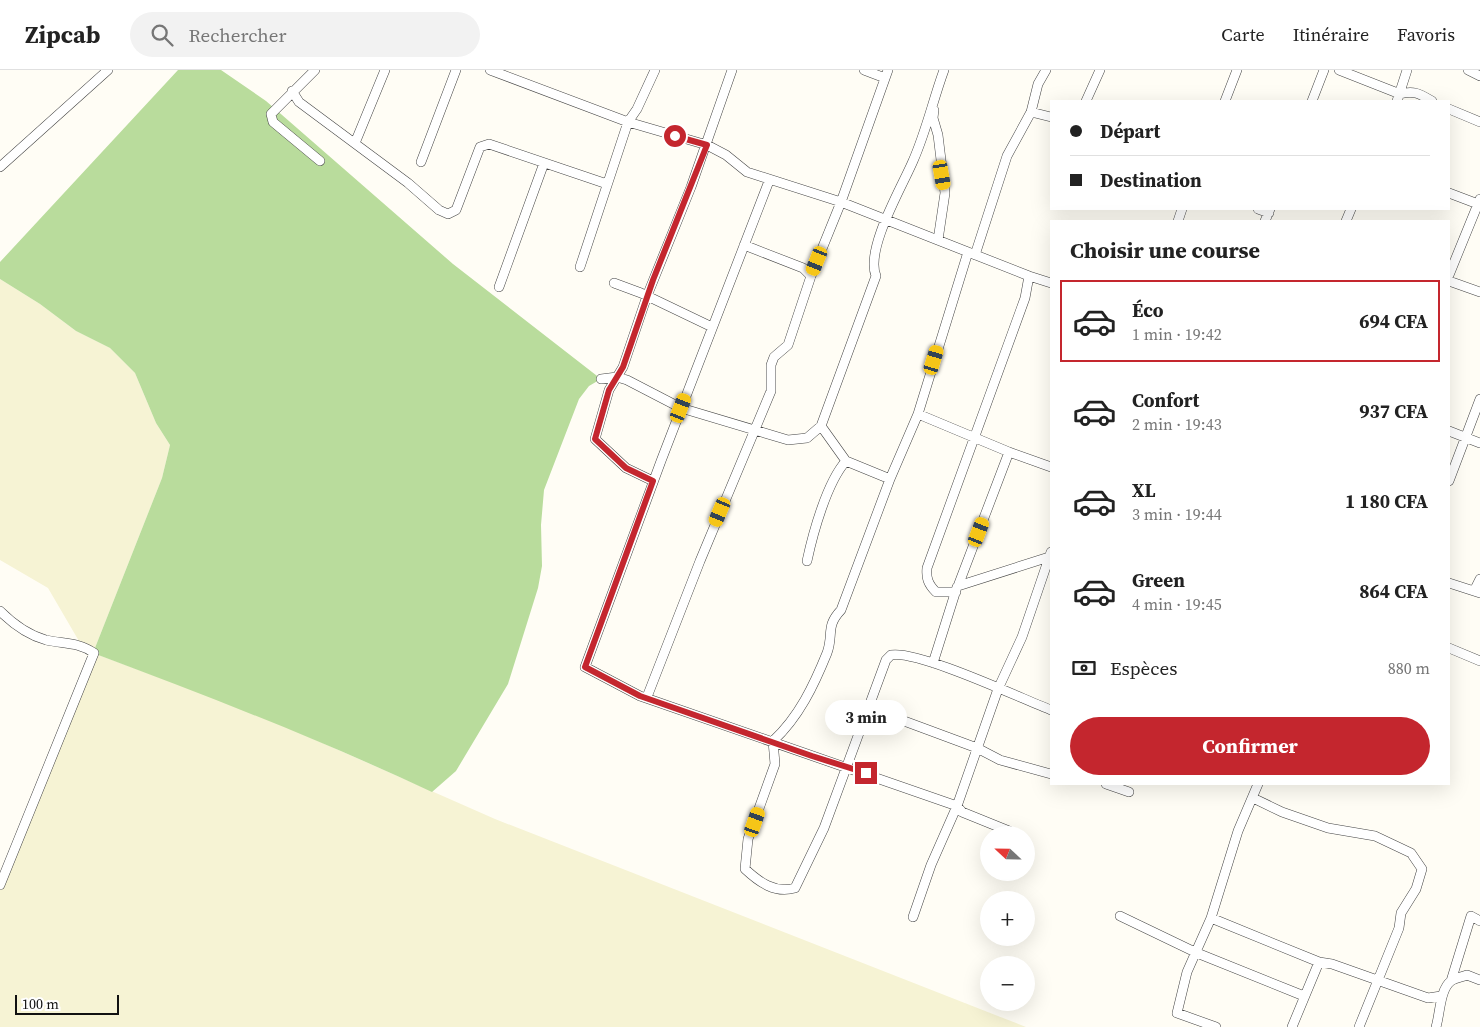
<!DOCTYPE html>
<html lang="fr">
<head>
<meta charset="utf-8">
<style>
  :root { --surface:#fff; --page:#f2f2f2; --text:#222; --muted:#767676; --line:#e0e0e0; --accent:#c4262e }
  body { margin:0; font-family:"Source Serif 4",serif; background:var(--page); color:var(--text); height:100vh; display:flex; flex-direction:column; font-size:19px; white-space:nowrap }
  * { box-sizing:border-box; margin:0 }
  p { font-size:16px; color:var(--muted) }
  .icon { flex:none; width:28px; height:28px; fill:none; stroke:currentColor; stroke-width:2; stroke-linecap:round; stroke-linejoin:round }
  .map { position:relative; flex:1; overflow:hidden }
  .drawer { position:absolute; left:1050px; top:150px; width:400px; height:565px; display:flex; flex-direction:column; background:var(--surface); border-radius:0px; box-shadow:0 5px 20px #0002 }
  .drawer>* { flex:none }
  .hud { position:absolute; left:1050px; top:30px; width:400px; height:110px; border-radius:0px; box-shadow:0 5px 20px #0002; display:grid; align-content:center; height:110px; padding:0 20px; background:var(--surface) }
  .needle { width:32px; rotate:292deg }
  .tools { position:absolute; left:980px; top:756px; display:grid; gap:10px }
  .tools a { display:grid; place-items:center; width:55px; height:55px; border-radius:50%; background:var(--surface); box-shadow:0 5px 20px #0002; font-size:25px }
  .scale { position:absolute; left:15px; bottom:12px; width:104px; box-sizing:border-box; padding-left:5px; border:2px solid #111; border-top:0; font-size:14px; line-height:18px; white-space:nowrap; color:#111; -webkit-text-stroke:4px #fff; paint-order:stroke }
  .end { position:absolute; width:22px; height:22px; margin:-11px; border:6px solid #c4262e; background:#fff; box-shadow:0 0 0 2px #fff }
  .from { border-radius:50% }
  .bubble { position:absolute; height:35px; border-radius:18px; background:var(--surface); box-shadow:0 5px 20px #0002; font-size:16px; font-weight:700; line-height:35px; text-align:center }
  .car { position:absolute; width:15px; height:30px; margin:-15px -8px; border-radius:6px; box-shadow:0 0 4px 1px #0007; background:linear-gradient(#f5c518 24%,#345 0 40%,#f5c518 0 76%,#345 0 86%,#f5c518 0) }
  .hud b { display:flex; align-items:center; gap:18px; height:48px; font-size:19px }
  .hud b+b { border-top:1px solid var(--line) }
  .hud i { width:12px; height:12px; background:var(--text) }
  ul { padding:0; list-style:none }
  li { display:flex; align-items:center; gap:15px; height:82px; margin:0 10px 8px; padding:0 10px; border:2px solid transparent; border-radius:0px }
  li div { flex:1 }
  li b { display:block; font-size:19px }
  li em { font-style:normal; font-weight:700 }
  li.selected { border-color:var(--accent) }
  li>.icon { width:45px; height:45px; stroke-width:1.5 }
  h2 { padding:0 20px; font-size:22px; line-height:60px }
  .pay { display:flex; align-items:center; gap:12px; height:55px; padding:0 20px; font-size:19px }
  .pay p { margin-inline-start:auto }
  .primary-button { display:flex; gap:10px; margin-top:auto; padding:10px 20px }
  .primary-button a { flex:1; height:58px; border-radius:30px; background:var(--accent); color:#fff; font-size:20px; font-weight:700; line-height:58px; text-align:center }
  header { display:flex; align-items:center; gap:30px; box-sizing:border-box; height:70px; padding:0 25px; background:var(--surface); border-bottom:1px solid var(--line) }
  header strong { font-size:24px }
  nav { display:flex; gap:28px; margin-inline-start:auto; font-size:18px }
  .search { width:350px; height:45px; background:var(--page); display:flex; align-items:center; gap:12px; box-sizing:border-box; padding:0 18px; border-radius:28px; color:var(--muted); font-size:19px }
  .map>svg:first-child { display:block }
  .farmland { fill:#f6f3d4 }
  .forest { fill:#b9dc9c }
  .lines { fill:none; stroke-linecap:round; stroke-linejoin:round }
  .minor-casing { stroke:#444; stroke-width:10 }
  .minor { stroke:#fff; stroke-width:9 }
  .route { stroke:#c4262e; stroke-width:6 }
</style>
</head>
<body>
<header>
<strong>Zipcab</strong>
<div class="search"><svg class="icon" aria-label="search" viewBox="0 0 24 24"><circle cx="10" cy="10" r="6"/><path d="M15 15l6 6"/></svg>Rechercher</div>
<nav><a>Carte</a><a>Itinéraire</a><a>Favoris</a></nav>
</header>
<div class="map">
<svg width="1480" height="957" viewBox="0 0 1480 957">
  <rect width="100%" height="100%" fill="#fffdf5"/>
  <path class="farmland" d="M 0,209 L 40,234 L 76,261 L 110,278 L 135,303 L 156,353 L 170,375 L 162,408 L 93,583 L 250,641 L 495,749 L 1026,957 L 0,957 L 0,809 L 90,590 L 48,518 L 0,490 Z"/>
  <path class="forest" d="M 178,0 L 221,0 L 266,31 L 453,194 L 601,309 L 589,316 L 579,329 L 544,420 L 541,455 L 542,496 L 538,518 L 508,614 L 456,701 L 432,722 C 321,670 208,626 93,583 L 162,408 L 170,375 L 156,353 L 135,303 L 110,278 L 76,261 L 40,234 L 0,209 L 0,192 Z"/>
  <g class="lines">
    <defs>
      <path id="minor" d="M 315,0 L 271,44 L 273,52 L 320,91
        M 490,0 L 628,52 L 707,75 L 726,85 L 747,102 L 841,132 L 1029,206 L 1051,213
        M 864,0 L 885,8
        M 1339,0 L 1400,24 C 1414,20 1420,24 1432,31
        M 1468,0 L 1480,6
        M 292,21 L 299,32 L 408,113 L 439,140 L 448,144 L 456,140 L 480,77 L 489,74 L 607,114
        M 1086,31 L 1100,0
        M 1225,31 L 1237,0
        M 1312,31 L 1324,0
        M 1397,31 L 1407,0
        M 1449,39 L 1480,52
        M 934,40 L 933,48 L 938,65 L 945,123 L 938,170
        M 1031,42 L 1051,47
        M 355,73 L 385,0
        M 421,92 L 456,0
        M 0,97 L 108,0
        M 769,111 L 661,391 L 585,597 L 640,626 L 957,736 L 962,742 L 1009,761 L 1011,765
        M 1449,123 L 1478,134
        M 1258,139 L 1269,143
        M 1178,151 L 1182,139
        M 1265,151 L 1270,139
        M 1346,151 L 1351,139
        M 744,175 L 803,198 L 811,206
        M 968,182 L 918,344 L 890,409 L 841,540 C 825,557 834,564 827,583 C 814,615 799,647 773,671 L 775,694 L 748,769 L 745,799 C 759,812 775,824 795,818 L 824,758 L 886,590 L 891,585 C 918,580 1020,628 1051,640
        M 975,185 L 1007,86 L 1031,42 L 1038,14 L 1046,0
        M 580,197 L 628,52 L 637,39 L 655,0
        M 1449,205 L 1480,129
        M 1449,211 L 1480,222
        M 614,213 L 641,223 L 712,257
        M 499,217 L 544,93
        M 601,309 L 617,307 L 627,310 L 681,338 L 788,370 L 807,368 L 821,356 L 846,391 L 890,409
        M 918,344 L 1009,382 L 1051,397
        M 821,356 L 876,206 C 865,179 902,117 913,91 C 926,62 933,30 944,0
        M 1449,361 L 1480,373
        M 1009,382 L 958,516 L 1049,487
        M 653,411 L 626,398 L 595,369 L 609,320 L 623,297 L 647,226 L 691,117 L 732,0
        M 1449,411 L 1480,329
        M 807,491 C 813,463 827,412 846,391
        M 1449,513 L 1480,523
        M 1474,521 L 1480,509
        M 956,522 L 936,522 C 928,514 926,508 927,498 L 1025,228 L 1029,206
        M 0,541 C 13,554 28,565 46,570 C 63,574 79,572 94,583 L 0,815
        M 1449,578 L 1480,591
        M 933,593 L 957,517
        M 647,627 L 700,491 L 771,321 L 771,295 L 774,287 L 788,275 L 811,206 L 841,132 L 888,0
        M 869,638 L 977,678 L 1000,690 L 1051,704
        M 1106,714 L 1129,722
        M 1253,728 L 1282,742 L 1328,758 L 1375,766 L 1411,783 L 1422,799 L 1416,819 L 1401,843 L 1399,858 L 1359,957
        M 1120,846 L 1197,883 L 1304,926
        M 913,847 L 931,795 L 957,736 L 998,619 L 1022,567 L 1051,482
        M 1211,848 L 1319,892 L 1332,894 L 1428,928 L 1441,926
        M 1451,911 L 1471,846 L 1480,851
        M 1216,957 L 1177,943 L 1187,902 L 1211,848 L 1238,761 L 1258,714
        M 1292,957 L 1319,892
        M 1436,957 C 1440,944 1440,919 1451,911 C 1455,908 1462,907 1467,905 L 1480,910"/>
    </defs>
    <use href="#minor" class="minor-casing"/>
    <use href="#minor" class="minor"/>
  </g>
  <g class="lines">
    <path class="route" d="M 675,66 L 707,75 L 653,210 L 623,297 L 609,320 L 595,369 L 626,398 L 653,411 L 585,597 L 640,626 L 812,686 L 866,703"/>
  </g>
</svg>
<div class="tools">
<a><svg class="needle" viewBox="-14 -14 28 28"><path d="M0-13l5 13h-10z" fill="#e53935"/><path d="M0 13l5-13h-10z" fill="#767676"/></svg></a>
<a>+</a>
<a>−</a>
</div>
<div class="scale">100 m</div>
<i class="end from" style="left:675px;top:66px"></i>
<i class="end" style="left:866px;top:703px"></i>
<div class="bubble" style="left:825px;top:630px;width:82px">3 min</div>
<i class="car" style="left:942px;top:105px;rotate:170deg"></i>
<i class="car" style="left:817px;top:191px;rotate:202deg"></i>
<i class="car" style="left:934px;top:290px;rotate:17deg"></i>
<i class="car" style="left:681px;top:338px;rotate:21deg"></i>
<i class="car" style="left:720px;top:442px;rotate:203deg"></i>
<i class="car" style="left:979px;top:462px;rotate:21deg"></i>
<i class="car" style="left:755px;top:752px;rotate:19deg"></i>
<div class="hud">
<b><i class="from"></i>Départ</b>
<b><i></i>Destination</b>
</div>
<section class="drawer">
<h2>Choisir une course</h2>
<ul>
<li class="selected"><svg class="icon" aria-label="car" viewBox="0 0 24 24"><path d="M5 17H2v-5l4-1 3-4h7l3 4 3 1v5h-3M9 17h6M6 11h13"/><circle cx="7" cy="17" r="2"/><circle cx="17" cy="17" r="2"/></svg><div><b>Éco</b><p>1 min · 19:42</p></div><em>694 CFA</em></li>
<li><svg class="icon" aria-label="car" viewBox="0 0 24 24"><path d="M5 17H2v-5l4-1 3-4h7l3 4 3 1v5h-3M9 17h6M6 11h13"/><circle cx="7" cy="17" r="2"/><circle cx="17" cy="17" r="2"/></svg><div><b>Confort</b><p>2 min · 19:43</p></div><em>937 CFA</em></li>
<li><svg class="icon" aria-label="car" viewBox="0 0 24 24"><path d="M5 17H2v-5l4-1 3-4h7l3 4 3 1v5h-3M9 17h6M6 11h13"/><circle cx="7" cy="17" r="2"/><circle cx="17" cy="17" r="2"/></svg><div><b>XL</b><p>3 min · 19:44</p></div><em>1 180 CFA</em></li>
<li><svg class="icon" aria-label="car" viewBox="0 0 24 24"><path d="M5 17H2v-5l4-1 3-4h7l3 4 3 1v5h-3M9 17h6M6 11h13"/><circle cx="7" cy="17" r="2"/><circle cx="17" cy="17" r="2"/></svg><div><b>Green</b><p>4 min · 19:45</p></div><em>864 CFA</em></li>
</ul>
<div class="pay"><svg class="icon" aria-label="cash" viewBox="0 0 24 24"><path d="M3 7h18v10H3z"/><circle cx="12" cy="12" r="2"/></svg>Espèces<p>880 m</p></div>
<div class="primary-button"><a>Confirmer</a></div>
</section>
</div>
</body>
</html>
